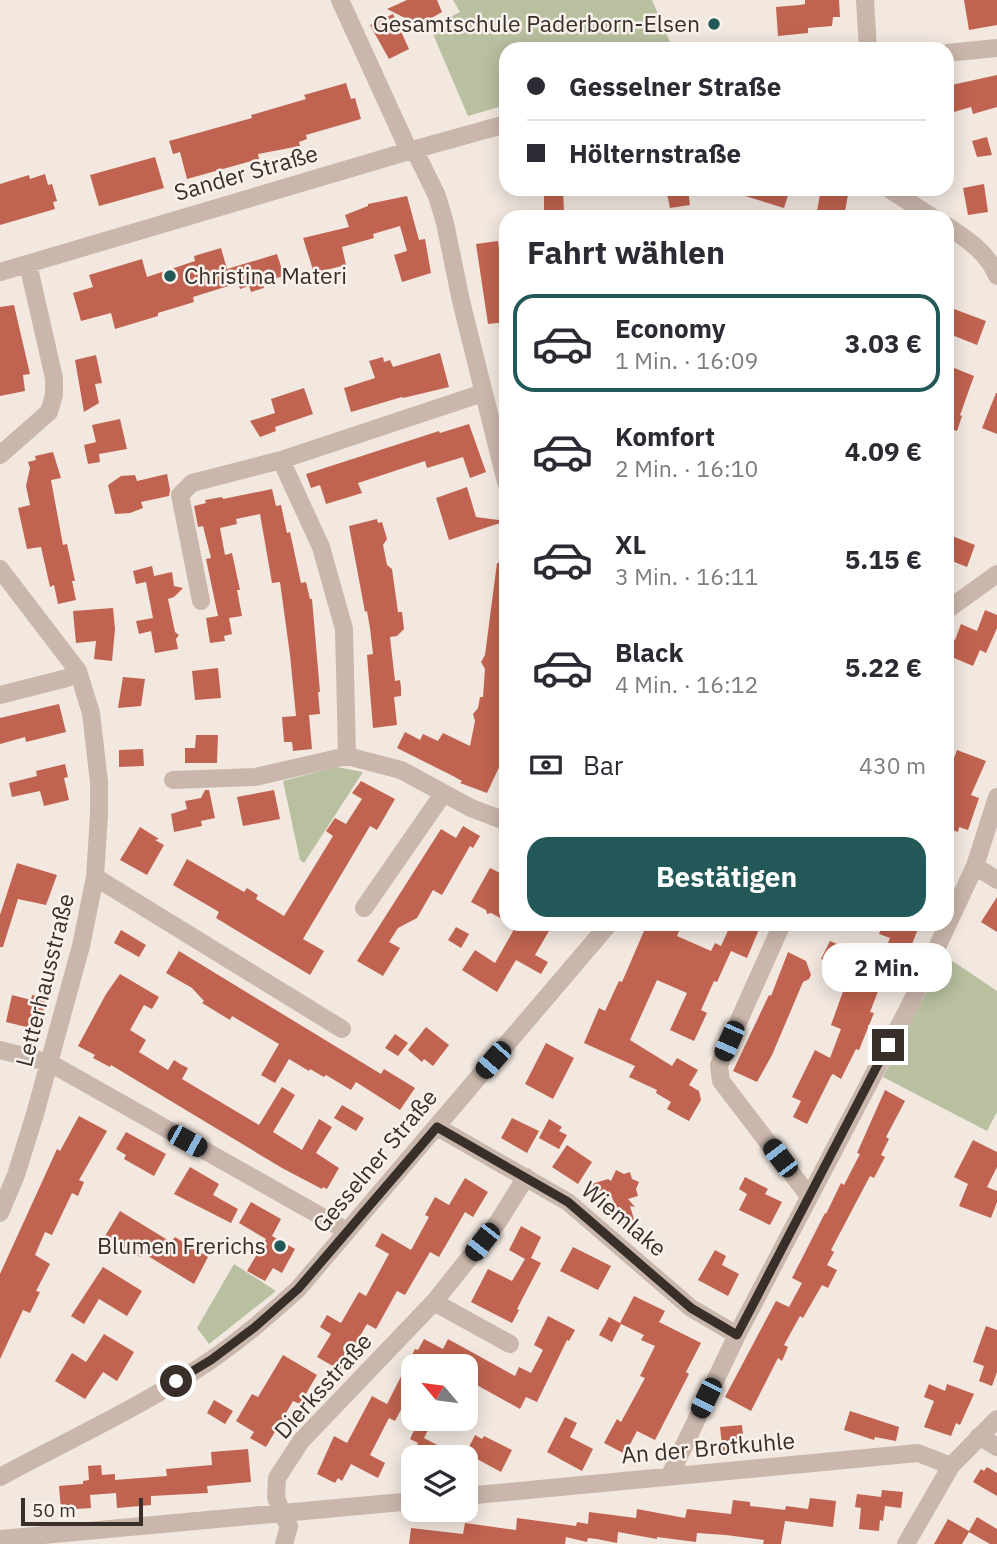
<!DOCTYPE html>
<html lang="de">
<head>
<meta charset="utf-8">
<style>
  :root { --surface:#fff; --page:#f7f7f7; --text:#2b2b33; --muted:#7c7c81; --line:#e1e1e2; --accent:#225858 }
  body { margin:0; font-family:"IBM Plex Sans",sans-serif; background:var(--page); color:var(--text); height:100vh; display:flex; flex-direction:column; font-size:26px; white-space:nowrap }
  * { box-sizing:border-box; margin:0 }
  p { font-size:23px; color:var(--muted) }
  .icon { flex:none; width:38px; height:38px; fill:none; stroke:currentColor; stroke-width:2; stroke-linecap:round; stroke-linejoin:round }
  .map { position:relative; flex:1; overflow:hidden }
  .panel { position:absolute; left:499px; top:210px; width:455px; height:721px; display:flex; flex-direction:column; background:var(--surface); border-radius:21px; box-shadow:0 4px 18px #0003 }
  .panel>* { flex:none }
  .hud { position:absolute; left:499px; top:42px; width:455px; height:154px; border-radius:21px; box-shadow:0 4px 18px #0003; display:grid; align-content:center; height:154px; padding:0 28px; background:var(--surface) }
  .needle { width:46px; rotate:299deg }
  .controls { position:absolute; left:401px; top:1354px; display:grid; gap:14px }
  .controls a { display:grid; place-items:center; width:77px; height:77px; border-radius:14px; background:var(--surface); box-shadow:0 4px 18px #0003; font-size:35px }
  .scale { position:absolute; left:21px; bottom:18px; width:122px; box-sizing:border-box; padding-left:7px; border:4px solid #382e2a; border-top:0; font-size:19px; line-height:24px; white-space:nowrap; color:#382e2a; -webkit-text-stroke:5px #f9f2ec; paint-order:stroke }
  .end { position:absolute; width:32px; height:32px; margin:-16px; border:9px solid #382e2a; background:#fff; box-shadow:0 0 0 4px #fff }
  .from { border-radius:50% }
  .bubble { position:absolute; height:49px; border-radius:21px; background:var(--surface); box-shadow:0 4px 18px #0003; font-size:23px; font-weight:800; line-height:49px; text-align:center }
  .car { position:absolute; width:21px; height:42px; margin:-21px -10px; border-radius:9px; box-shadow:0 0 5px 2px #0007; background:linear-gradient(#222 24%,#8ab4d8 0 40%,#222 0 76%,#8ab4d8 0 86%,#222 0) }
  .hud b { display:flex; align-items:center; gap:24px; height:66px; font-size:26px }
  .hud b+b { border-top:2px solid var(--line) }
  .hud i { width:18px; height:18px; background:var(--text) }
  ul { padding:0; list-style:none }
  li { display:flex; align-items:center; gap:21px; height:98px; margin:0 14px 10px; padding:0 14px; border:4px solid transparent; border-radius:21px }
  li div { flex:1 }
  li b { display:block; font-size:26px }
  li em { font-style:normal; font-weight:800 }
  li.active { border-color:var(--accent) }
  li>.icon { width:63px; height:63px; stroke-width:1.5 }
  h2 { padding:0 28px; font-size:32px; line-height:84px }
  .pay { display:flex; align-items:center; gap:18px; height:77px; padding:0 28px; font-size:26px }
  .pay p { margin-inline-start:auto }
  .cta { display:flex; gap:14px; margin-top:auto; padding:14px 28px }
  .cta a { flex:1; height:80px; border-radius:21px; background:var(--accent); color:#fff; font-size:28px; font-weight:800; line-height:80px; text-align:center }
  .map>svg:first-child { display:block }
  .green { fill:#b8c0a0 }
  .building { fill:#c06350 }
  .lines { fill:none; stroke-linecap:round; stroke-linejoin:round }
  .minor { stroke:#cab7ac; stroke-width:18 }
  .route { stroke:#382e2a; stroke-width:9 }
  .poi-dot { fill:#225858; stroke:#f9f2ec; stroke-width:2.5 }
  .labels { text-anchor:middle; stroke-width:5; stroke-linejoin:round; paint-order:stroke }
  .poi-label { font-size:23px; fill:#382e2a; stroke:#f9f2ec; text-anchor:end }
  .street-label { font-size:23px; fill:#382e2a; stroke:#f9f2ec }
</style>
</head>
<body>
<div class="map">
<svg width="997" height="1544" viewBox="0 0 997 1544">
  <rect width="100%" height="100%" fill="#f2e8e0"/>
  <path class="green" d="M 453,0 L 652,0 L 673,49 L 506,49 L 506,105 L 468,116 L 430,27 L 460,12 Z
    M 337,767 L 363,772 L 304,863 L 300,860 L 283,781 Z
    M 945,956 L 997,991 L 997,1112 L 987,1131 L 883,1077 Z
    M 234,1264 L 276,1291 L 209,1344 L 197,1328 Z"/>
  <path class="building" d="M 407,0 L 437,0 L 442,12 L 419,25 L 387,9 Z
    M 805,0 L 839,0 L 840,17 L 833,17 L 832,26 L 808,28 L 808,33 L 778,36 L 776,7 L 800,5 L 805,4 Z
    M 964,0 L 997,0 L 997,25 L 969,30 Z
    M 393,14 L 409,49 L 389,59 L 370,25 Z
    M 997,75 L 997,107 L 973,114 L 971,107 L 947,114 L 947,86 Z
    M 346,83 L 351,99 L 355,98 L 361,119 L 306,135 L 307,139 L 299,142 L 300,146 L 258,154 L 259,159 L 187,179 L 180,152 L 173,154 L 169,141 L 252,118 L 251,115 L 306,99 L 304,95 Z
    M 987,137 L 992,155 L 977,157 L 972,141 Z
    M 155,157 L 164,188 L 99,206 L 90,175 Z
    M 45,174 L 48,185 L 52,184 L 57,201 L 53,202 L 55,209 L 0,225 L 0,184 L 29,175 L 30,179 Z
    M 984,184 L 988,212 L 968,215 L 963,188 Z
    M 544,189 L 563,189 L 564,213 L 544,214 Z
    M 666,189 L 688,189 L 690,205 L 670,208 Z
    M 733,189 L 790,189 L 784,208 L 732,192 Z
    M 821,189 L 849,189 L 844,217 L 824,217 L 825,213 L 817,211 Z
    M 407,196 L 419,240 L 425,239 L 431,273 L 402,282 L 394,255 L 407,251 L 400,226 L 373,234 L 374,238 L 342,247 L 346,265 L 314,273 L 303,238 L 349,227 L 345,215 L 368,206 L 368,204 Z
    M 498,241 L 503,278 L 506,277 L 506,322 L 488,324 L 476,244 Z
    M 221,248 L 227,269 L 277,254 L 284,276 L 262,282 L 264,288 L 251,292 L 249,286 L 240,289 L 238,283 L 193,297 L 194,302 L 158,313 L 158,316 L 115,329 L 111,313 L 81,321 L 73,293 L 93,287 L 89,275 L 142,259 L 147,277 L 195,261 L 194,256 Z
    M 14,305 L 30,374 L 23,375 L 25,391 L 0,396 L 0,307 Z
    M 954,309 L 986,321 L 977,345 L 947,333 Z
    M 440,353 L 449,387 L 403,398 L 402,397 L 351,412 L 344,388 L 375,378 L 369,361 L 383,357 L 384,362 L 390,360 L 393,367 Z
    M 96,355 L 102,383 L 95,384 L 99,403 L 84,412 L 75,360 Z
    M 947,365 L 974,376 L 960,415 L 962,416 L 957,431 L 954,430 L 948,446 Z
    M 304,388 L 313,414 L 275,427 L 276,431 L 260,437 L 250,421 L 275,413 L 271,399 Z
    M 996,393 L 997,393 L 997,434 L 982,428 Z
    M 120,419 L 127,449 L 99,454 L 100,462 L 88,464 L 84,445 L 96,442 L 92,425 Z
    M 469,424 L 486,472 L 470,478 L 463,457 L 427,468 L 425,461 L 358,483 L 362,493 L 326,504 L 320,485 L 311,488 L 306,474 L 439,431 L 440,433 Z
    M 53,452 L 61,478 L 51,480 L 63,545 L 67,544 L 75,581 L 72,581 L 76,600 L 58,604 L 54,585 L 50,587 L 41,547 L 27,549 L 18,508 L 30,505 L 26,486 L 30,468 L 28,462 L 36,460 L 35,456 Z
    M 167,474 L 170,490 L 169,496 L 141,502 L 143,508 L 130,513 L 115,514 L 108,485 L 121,476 L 135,475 L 137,481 Z
    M 467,487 L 476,517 L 506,521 L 449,540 L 436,498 Z
    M 272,489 L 276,506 L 281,505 L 287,533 L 290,532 L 301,583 L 306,582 L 310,599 L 312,599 L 320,692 L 318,692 L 320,714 L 309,715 L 312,749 L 293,751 L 292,742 L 284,742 L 282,717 L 296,716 L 290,655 L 280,582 L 272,583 L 260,514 L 236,519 L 237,524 L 220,528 L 225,555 L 232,553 L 240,590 L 237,590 L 242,616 L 229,618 L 232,634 L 224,636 L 225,641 L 210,643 L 206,618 L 218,616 L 206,559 L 211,558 L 203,526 L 198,527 L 194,506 L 206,503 L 205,500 L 222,497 L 223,499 Z
    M 377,519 L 378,523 L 382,522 L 387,539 L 383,545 L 387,565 L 392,569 L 398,612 L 402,612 L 404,629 L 397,636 L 390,637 L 395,681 L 400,680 L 401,688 L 401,696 L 394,697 L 397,725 L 373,728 L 367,655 L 373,654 L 370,628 L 367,611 L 365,612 L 349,526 Z
    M 947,534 L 975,545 L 967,567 L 947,559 Z
    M 497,563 L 506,563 L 506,733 L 502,761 L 487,793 L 460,783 L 462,781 L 453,776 L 397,748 L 405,732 L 420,740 L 423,734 L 438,741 L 443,733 L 470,746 L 475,721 L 473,714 L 478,708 L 480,697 L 483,697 L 485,669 L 481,662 L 485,655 Z
    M 152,566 L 154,576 L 172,572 L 174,586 L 183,588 L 174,597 L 168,599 L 175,632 L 179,635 L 176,639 L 178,649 L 155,653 L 151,631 L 139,634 L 136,621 L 153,618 L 146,582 L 136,584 L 133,571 Z
    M 113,608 L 115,629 L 112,661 L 94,659 L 96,641 L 76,643 L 73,611 Z
    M 985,610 L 997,615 L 997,628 L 986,653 L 980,650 L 973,666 L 947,655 L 947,637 L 955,640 L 961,624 L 977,631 Z
    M 218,668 L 221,698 L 195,700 L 192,671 Z
    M 123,677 L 145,679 L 141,706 L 118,708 Z
    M 59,704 L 66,732 L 26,742 L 25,737 L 0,744 L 0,718 Z
    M 196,735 L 218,735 L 217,763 L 185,763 L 185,748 L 195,748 Z
    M 143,749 L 144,766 L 119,767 L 119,750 Z
    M 957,750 L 986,761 L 971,795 L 979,798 L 968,830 L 959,827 L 958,832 L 947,828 L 947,767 L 950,769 Z
    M 65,764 L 68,777 L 64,778 L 69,800 L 44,806 L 40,791 L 12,797 L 9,783 L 37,776 L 36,771 Z
    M 361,781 L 395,799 L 377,830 L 370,826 L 303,939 L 324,951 L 310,975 L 216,918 L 219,912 L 173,885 L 187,859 L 244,892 L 247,888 L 258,895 L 256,899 L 284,916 L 333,836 L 326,831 L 335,818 L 346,824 L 362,799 L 352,793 Z
    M 205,790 L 209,790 L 215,818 L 201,821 L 202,826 L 174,832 L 171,814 L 187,809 L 185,801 L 201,798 Z
    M 274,790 L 280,819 L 243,826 L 237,797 Z
    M 463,826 L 480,836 L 473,848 L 470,846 L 442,895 L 433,890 L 417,918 L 398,928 L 389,942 L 400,948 L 383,976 L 357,961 L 441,829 L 456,838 Z
    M 140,827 L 159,839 L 155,840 L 164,845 L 147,875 L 120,860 Z
    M 17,863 L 57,875 L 46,905 L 18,899 L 3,947 L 0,947 L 0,915 Z
    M 490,868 L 506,876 L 506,921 L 491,913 L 487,914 L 486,910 L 471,902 Z
    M 997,897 L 997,932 L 981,922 Z
    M 517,924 L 553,924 L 535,955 L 548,962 L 541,974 L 516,960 L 497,992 L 462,970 L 475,950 L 495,963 Z
    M 647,924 L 682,924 L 677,936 L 711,951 L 715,943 L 721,946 L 731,924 L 753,924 L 760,927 L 747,958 L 731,951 L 717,982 L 714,981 L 701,1010 L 707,1013 L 694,1041 L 670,1030 L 687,993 L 657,980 L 630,1040 L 672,1066 L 677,1058 L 698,1070 L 689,1085 L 699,1091 L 701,1100 L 689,1121 L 667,1109 L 671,1102 L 656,1093 L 657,1090 L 629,1077 L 635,1066 L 584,1043 L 599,1008 L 605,1011 L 619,981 L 622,982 Z
    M 883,924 L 920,924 L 904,964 L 883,956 L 890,938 L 879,934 Z
    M 456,927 L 469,934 L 461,948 L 448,940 Z
    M 121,930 L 146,945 L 139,957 L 114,943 Z
    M 830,941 L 888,966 L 870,1012 L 874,1013 L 859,1050 L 856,1049 L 841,1079 L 833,1074 L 831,1076 L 807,1124 L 793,1117 L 801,1101 L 792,1097 L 815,1050 L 830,1058 L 841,1029 L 831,1025 L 850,972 L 821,959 Z
    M 179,951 L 381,1074 L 384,1069 L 415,1088 L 400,1110 L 356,1082 L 351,1090 L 326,1075 L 324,1077 L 310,1069 L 309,1071 L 289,1059 L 275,1083 L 261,1075 L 279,1044 L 232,1016 L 230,1020 L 202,1003 L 204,1001 L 192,988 L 166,973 Z
    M 788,952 L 806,961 L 811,975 L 809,979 L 803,982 L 772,1055 L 757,1082 L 733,1071 L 769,995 L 771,996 Z
    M 120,974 L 159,997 L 152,1009 L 144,1005 L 130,1030 L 146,1040 L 139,1052 L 168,1070 L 174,1060 L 180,1064 L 188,1068 L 182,1079 L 259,1125 L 282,1087 L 295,1095 L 273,1132 L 302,1150 L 319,1119 L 332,1127 L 316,1153 L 339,1168 L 327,1189 L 323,1187 L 322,1189 L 282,1168 L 111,1065 L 110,1067 L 93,1058 L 95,1055 L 78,1046 L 106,994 Z
    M 12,995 L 31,1000 L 32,995 L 46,998 L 39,1030 L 6,1022 Z
    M 426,1027 L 449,1045 L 433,1066 L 424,1059 L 422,1062 L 408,1050 Z
    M 395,1034 L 408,1043 L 398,1056 L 385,1048 Z
    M 546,1043 L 574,1058 L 553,1099 L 525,1084 Z
    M 885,1090 L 905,1101 L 886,1137 L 889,1139 L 881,1155 L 885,1157 L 874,1178 L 870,1176 L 831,1250 L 834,1252 L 827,1265 L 837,1270 L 828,1288 L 822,1285 L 803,1318 L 800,1316 L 784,1345 L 788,1347 L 782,1361 L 778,1358 L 751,1411 L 725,1397 L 776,1301 L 789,1307 L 802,1283 L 792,1278 L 825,1213 L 826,1214 L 841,1183 L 844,1185 L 860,1154 L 857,1153 Z
    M 342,1105 L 364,1118 L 356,1131 L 334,1118 Z
    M 79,1116 L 107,1131 L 79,1180 L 84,1182 L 78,1196 L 72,1193 L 52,1235 L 45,1232 L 35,1255 L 50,1264 L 36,1291 L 40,1292 L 30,1313 L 23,1310 L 0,1359 L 0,1274 L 57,1149 L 60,1151 Z
    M 512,1118 L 539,1131 L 527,1153 L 501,1138 Z
    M 549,1119 L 562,1127 L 559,1131 L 567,1135 L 559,1149 L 539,1138 Z
    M 126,1132 L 166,1154 L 154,1176 L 124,1159 L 126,1155 L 116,1149 Z
    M 973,1140 L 997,1152 L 997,1167 L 987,1187 L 997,1191 L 997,1202 L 991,1218 L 959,1206 L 968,1184 L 954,1177 Z
    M 567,1145 L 592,1162 L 578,1184 L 552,1167 Z
    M 190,1167 L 219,1184 L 213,1195 L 238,1209 L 231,1223 L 174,1194 Z
    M 616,1170 L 624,1174 L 630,1172 L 632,1179 L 639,1182 L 636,1189 L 638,1196 L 628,1199 L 635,1207 L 630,1206 L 636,1226 L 623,1230 L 612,1197 L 588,1185 L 608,1179 L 611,1181 Z
    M 745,1177 L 768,1189 L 765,1194 L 782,1202 L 770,1225 L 739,1210 L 747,1194 L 739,1189 Z
    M 465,1178 L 488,1192 L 473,1217 L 465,1212 L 439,1257 L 430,1252 L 405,1295 L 397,1291 L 376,1329 L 367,1324 L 340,1370 L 317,1357 L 331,1334 L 320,1327 L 327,1315 L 341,1323 L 359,1292 L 366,1296 L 389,1254 L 375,1246 L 382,1233 L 411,1250 L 429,1217 L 425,1215 L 435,1197 L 449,1205 Z
    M 251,1202 L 281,1219 L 272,1236 L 295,1249 L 282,1273 L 273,1268 L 265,1281 L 247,1271 L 266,1239 L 239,1223 Z
    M 120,1211 L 171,1242 L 175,1237 L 208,1257 L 194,1284 L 143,1253 L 140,1257 L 105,1236 Z
    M 521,1226 L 541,1237 L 531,1258 L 541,1263 L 517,1309 L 519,1310 L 512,1323 L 471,1302 L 488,1269 L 512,1281 L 525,1259 L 509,1250 Z
    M 573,1247 L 611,1266 L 598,1290 L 560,1271 Z
    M 715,1250 L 726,1256 L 722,1265 L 739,1274 L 728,1296 L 698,1280 Z
    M 103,1267 L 142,1291 L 127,1316 L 99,1299 L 84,1324 L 71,1316 Z
    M 634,1296 L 665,1311 L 659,1322 L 701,1343 L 686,1372 L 689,1374 L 655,1440 L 637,1431 L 625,1454 L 604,1443 L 617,1419 L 621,1422 L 645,1378 L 640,1376 L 655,1346 L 641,1340 L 644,1335 L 621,1324 L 612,1342 L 599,1335 L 609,1317 L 620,1323 Z
    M 548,1316 L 575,1330 L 569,1341 L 567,1340 L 537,1402 L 526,1397 L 520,1409 L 466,1379 L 466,1367 L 413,1367 L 413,1387 L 395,1421 L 389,1418 L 370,1455 L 385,1463 L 378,1478 L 351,1464 L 342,1481 L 338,1478 L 335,1483 L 317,1474 L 334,1436 L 347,1443 L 372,1396 L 387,1404 L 415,1349 L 418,1350 L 424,1339 L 443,1349 L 448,1339 L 515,1376 L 519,1367 L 531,1373 L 543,1350 L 534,1345 Z
    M 986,1326 L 997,1330 L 997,1372 L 992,1386 L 979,1381 L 984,1366 L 973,1362 Z
    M 104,1334 L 134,1352 L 117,1381 L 103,1372 L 85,1399 L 55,1381 L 72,1353 L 86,1362 Z
    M 283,1355 L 317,1375 L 300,1404 L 293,1401 L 266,1447 L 250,1438 L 254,1432 L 236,1421 L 252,1394 L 258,1397 Z
    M 929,1384 L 945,1391 L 947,1384 L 974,1394 L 960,1425 L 956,1423 L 951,1436 L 924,1427 L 934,1401 L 924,1397 Z
    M 214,1400 L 233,1411 L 225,1424 L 207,1413 Z
    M 850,1411 L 899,1427 L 896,1441 L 875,1437 L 874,1440 L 844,1430 Z
    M 565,1417 L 577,1423 L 570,1437 L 593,1449 L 582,1471 L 547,1452 Z
    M 417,1424 L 428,1430 L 424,1438 L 441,1447 L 435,1458 L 410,1458 L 418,1443 L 410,1439 Z
    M 742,1425 L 743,1435 L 733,1453 L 723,1454 L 720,1427 Z
    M 475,1435 L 482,1439 L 484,1436 L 512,1450 L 501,1472 L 466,1453 Z
    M 248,1449 L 251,1482 L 207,1486 L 208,1493 L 151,1496 L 151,1505 L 117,1508 L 116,1493 L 90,1495 L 91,1508 L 61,1510 L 59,1486 L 83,1484 L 83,1481 L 89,1480 L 88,1466 L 101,1465 L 102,1475 L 115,1474 L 115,1480 L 167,1476 L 166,1469 L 212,1465 L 211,1452 Z
    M 987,1467 L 997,1473 L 997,1496 L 973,1482 L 981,1469 L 984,1471 Z
    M 882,1490 L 903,1492 L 901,1508 L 885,1506 L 883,1521 L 880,1520 L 879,1531 L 859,1529 L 861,1508 L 855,1507 L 857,1494 L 881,1497 Z
    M 810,1498 L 836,1501 L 833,1527 L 785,1521 L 781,1544 L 763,1544 L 764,1540 L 726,1535 L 697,1533 L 696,1542 L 657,1537 L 657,1539 L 618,1532 L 617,1543 L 597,1539 L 588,1538 L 587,1542 L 566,1537 L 565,1544 L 409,1544 L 411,1528 L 463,1534 L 465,1523 L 516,1530 L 517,1518 L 576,1526 L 577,1522 L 588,1524 L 589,1512 L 636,1518 L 637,1509 L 685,1518 L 687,1509 L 731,1514 L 733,1500 L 750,1502 L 750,1506 L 785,1510 L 786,1506 L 808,1509 Z
    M 977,1517 L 997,1529 L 997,1544 L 990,1544 L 969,1532 L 962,1544 L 934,1544 L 948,1519 L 969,1531 Z"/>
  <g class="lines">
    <path class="minor" d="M 340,0 L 409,151
      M 865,0 L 868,49
      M 947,53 L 997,48
      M 414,149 L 437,196 L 445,223 L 461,301 L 506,482
      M 889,189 L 932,217
      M 947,226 C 967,239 988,253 997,276
      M 0,272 L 409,151 L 506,124
      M 483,393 L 281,460 L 321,547 L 344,629 L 347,756 L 401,770 L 471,808 L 500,819 L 506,816
      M 0,455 L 49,412 L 54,395 L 54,378 L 28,264
      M 0,569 L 78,671 L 91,713 L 99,782 L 99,815 L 95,877 L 81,946 L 35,1114 L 16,1175 L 0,1213
      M 201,601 L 180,495 L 192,483 L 281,460
      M 947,610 L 997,574
      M 0,695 L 67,678 L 78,671
      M 173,780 L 255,777 L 347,756
      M 975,866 L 997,880
      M 95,877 L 342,1029
      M 364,908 L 443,794
      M 782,924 L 719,1065 L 721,1081 L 809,1196
      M 0,1050 L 50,1063 L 347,1231
      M 437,1127 L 568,1202 L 691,1308 L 737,1335
      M 434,1302 L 510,1344
      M 979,1436 L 997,1447
      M 670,1475 L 737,1335 L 910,1005 L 975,866 L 997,797
      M 0,1477 C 70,1439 145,1405 211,1360 C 242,1339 270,1314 298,1289 L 609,924
      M 466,1496 L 918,1453 L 951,1466
      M 0,1539 L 413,1501
      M 284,1544 L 289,1526 L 282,1514 L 276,1497 L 277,1478 L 301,1441 L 434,1302 L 498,1222 L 526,1177
      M 906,1544 L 951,1466 L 997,1419"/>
  </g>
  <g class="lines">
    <path class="route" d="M 176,1381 L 211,1360 L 255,1327 L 298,1289 L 437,1127 L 568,1202 L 691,1308 L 737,1335 L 888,1045"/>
  </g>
  <g class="poi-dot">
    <circle cx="714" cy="24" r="7"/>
    <circle cx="170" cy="276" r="7"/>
    <circle cx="280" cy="1246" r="7"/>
  </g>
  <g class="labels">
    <g class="poi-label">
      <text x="700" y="32">Gesamtschule Paderborn-Elsen</text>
      <text x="184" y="284" text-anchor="start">Christina Materi</text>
      <text x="266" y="1254">Blumen Frerichs</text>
    </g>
    <g class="street-label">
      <text transform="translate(246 173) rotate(-16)" y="8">Sander Straße</text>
      <text transform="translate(45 980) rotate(-76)" y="8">Letterhausstraße</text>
      <text transform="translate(375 1161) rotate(-50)" y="8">Gesselner Straße</text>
      <text transform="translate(624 1219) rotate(40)" y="8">Wiemlake</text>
      <text transform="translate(323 1386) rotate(-48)" y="8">Dierksstraße</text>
      <text transform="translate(708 1448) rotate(-5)" y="8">An der Brotkuhle</text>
    </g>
  </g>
</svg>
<div class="controls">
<a><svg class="needle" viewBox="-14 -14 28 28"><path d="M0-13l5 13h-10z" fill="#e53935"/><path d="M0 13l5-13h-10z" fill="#7c7c81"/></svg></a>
<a><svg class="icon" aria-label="layers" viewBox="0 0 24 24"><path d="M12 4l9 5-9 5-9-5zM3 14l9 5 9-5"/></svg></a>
</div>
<div class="scale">50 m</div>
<i class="end from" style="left:176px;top:1381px"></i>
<i class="end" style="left:888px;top:1045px"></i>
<div class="bubble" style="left:822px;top:943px;width:130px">2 Min.</div>
<i class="car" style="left:729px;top:1041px;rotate:204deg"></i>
<i class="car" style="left:493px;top:1060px;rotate:221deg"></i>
<i class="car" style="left:187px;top:1141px;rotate:119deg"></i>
<i class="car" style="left:780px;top:1158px;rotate:323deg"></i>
<i class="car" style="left:482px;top:1242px;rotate:218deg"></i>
<i class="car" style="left:706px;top:1398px;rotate:206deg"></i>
<div class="hud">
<b><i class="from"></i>Gesselner Straße</b>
<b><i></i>Hölternstraße</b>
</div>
<section class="panel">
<h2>Fahrt wählen</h2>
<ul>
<li class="active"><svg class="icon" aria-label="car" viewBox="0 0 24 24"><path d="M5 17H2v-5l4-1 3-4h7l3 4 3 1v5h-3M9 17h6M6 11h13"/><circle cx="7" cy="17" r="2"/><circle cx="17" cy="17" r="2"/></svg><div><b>Economy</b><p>1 Min. · 16:09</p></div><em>3.03 €</em></li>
<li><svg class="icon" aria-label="car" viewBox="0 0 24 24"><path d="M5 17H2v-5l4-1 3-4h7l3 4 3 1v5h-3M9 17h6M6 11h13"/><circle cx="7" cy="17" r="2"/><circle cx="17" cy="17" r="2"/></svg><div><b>Komfort</b><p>2 Min. · 16:10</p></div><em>4.09 €</em></li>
<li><svg class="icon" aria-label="car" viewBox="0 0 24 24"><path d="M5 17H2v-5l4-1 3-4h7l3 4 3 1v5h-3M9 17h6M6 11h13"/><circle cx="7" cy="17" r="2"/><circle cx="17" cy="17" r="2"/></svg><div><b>XL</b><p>3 Min. · 16:11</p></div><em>5.15 €</em></li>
<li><svg class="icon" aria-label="car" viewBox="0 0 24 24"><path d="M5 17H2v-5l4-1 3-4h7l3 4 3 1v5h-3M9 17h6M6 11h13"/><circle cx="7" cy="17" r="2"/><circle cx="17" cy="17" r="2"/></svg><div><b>Black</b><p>4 Min. · 16:12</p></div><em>5.22 €</em></li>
</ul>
<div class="pay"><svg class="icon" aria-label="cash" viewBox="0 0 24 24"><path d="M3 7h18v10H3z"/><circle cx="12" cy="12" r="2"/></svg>Bar<p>430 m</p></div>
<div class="cta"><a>Bestätigen</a></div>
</section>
</div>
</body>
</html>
